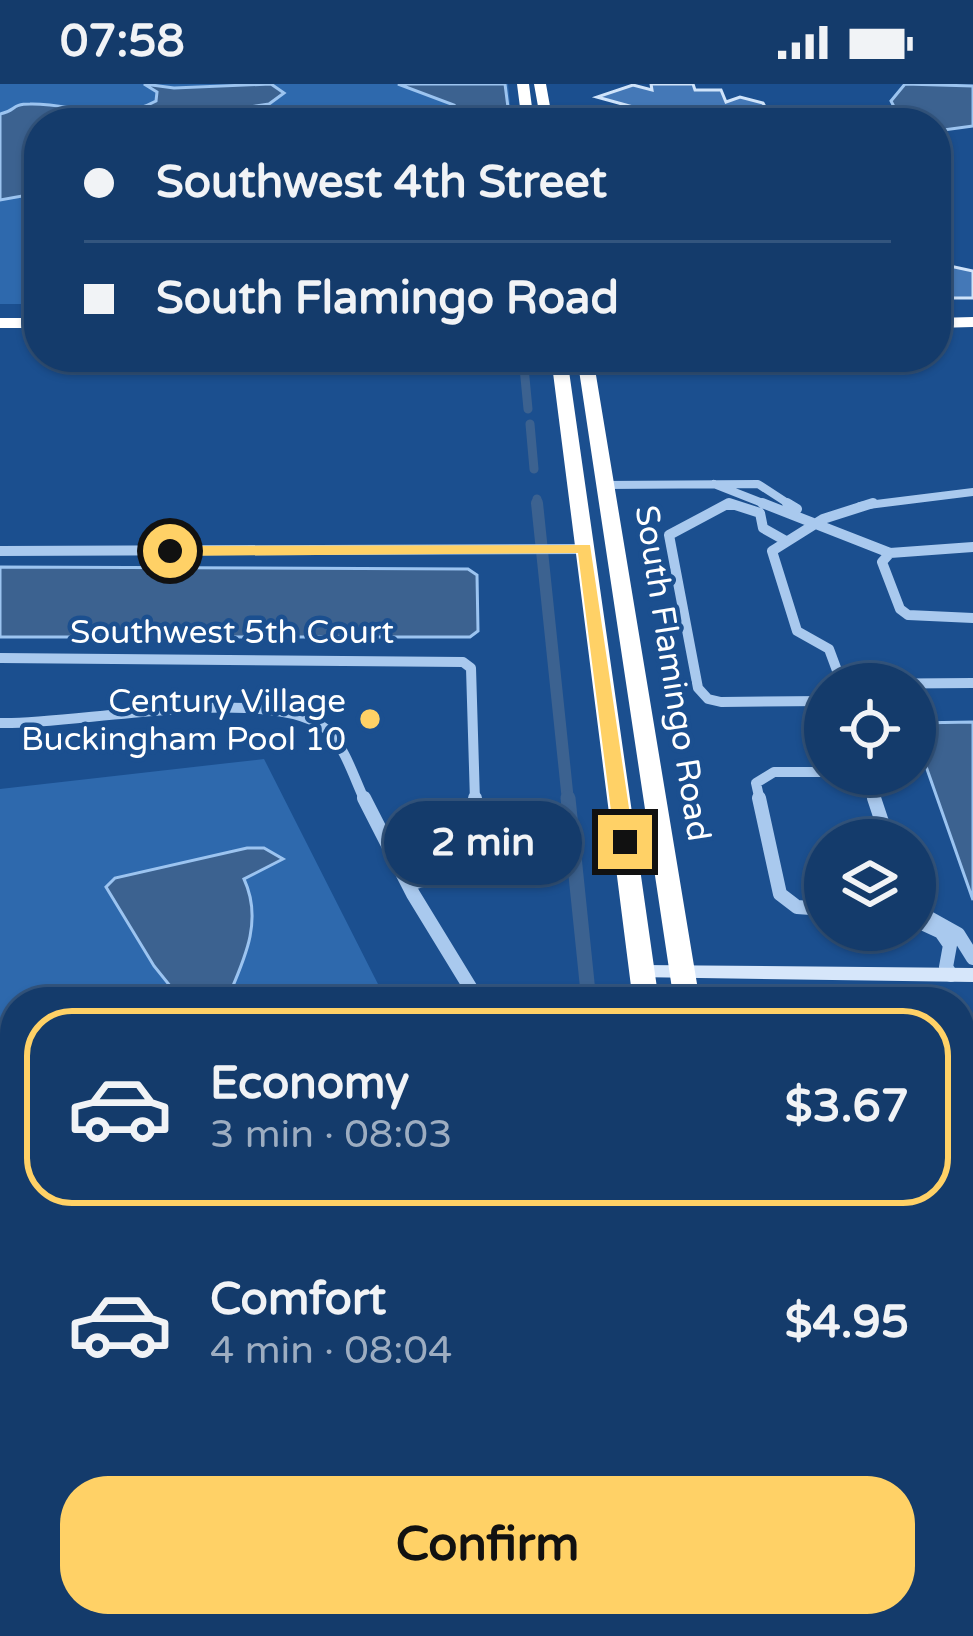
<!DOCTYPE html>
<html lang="en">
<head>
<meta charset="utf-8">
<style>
  :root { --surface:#143b6b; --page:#214673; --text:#f1f3f6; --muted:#9dadc1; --line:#33557e; --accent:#ffd166 }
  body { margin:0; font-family:"Varela Round",sans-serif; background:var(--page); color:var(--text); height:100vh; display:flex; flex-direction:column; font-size:45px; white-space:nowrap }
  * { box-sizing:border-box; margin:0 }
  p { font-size:39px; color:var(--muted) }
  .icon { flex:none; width:66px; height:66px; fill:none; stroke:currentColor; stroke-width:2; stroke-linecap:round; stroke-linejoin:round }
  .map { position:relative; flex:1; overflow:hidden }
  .side { position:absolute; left:0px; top:903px; width:975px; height:651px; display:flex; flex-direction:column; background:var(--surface); border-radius:48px 48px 0 0; box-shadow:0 3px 9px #0004,0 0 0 3px var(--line) }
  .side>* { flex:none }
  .banner { position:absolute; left:24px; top:24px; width:927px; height:264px; border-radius:48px; box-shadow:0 3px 9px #0004,0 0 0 3px var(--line); display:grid; align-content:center; height:264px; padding:0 60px; background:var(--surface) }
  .tools { position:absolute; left:804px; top:579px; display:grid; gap:24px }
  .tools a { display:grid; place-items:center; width:132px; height:132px; border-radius:50%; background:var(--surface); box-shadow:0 3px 9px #0004,0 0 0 3px var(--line); font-size:60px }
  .end { position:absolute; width:54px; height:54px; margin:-27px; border:15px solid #ffd166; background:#111; box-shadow:0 0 0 6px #111 }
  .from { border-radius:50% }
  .bubble { position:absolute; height:84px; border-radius:42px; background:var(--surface); box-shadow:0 3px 9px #0004,0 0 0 3px var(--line); font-size:39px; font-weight:800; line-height:84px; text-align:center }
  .banner b { display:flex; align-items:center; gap:42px; height:114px; font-size:45px }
  .banner b+b { border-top:3px solid var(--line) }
  .banner i { width:30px; height:30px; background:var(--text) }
  ul { padding:21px 0 0; list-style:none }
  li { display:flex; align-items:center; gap:36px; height:198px; margin:0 24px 18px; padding:0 36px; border:6px solid transparent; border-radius:48px }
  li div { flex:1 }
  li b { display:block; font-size:45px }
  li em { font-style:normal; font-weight:800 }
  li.current { border-color:var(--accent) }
  li>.icon { width:108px; height:108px; stroke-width:1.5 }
  .action { display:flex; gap:24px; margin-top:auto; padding:24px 60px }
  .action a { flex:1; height:138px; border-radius:48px; background:var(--accent); color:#111; font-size:48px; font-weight:800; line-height:138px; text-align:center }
  .status { display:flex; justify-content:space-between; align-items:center; height:84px; padding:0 60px; background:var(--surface); direction:ltr }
  .status svg { height:33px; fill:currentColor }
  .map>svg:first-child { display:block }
  .green { fill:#2e69ad }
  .water { fill:#3c6290; stroke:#9cc4f0; stroke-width:3 }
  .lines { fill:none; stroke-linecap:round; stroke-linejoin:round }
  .canal-far3 { stroke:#3c6290; stroke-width:9 }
  .canal-far2 { stroke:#3c6290; stroke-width:12 }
  .canal-far1 { stroke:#3c6290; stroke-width:15 }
  .canal { stroke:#3c6290; stroke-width:18 }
  .building { fill:#4478b7; stroke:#cfe3fa; stroke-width:3 }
  .street-far3 { stroke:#a9c9ee; stroke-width:8 }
  .street-far2 { stroke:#a9c9ee; stroke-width:10 }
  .street-far1 { stroke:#a9c9ee; stroke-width:14 }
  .street { stroke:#a9c9ee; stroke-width:16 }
  .secondary { fill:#d6e6fa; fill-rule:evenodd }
  .highway { fill:#fff; fill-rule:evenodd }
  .route { fill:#ffd166 }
  .poi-dot { fill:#ffd166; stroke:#1b4f8f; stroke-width:4.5 }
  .labels { text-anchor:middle; stroke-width:9; stroke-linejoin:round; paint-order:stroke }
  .street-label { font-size:33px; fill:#fff; stroke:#1b4f8f }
  .poi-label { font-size:33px; fill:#fff; stroke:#1b4f8f; text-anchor:end }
</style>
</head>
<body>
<div class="status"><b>07:58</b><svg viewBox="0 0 49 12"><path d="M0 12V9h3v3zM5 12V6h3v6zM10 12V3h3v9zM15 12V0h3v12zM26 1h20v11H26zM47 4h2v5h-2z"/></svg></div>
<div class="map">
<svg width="973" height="1552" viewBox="0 0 973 1552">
  <rect width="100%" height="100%" fill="#1b4f8f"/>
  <path class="green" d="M 0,0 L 508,0 L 512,39 L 39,39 L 39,220 L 0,220 Z
    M 264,675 L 382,908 L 382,918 L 15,918 L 15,1470 L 0,1486 L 0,705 Z"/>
  <path class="water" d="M 144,0 L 174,4 L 271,0 L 284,9 L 269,20 L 195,31 L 205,37 L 240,39 L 39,39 L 39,109 L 0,116 L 0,30 C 17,27 10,20 30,20 C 74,19 113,41 156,17 L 157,8 Z
    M 398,0 L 505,0 L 510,39 L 475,39 L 454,21 Z
    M 905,0 L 973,2 L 973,42 L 936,47 L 936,39 L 902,38 L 891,17 Z
    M 0,483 L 468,485 L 477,491 L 478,547 L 470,553 L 0,553 Z
    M 973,638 L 973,816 L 915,651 L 915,639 Z
    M 247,764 L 264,764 L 283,775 L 244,795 C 264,838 243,878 226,918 L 183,918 L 154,882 L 106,803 L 115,794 Z
    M 0,1162 L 15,1165 L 15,1254 L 3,1258 Z"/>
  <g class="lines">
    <path class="canal-far3" d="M 523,273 L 528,325
      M 530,340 L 534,385
      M 537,415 L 538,422"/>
    <path class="canal-far2" d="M 537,419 L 568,717"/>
    <path class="canal-far1" d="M 568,714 L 589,918"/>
    <path class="canal" d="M 647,1539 L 648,1552"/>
  </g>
  <path class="building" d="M 651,0 L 693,0 L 695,6 L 721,6 L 726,18 L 740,13 L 763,19 L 769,30 L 681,39 L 668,34 L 666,27 L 651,28 L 597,13 L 633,1 L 652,6 Z
    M 945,181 L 973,187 L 973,214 L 952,214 L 939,187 Z"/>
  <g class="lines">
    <path class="street-far3" d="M 714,400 L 770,422
      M 604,401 L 758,400 L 792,422
      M 724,422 L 738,422
      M 860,422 L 973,408"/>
    <path class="street-far2" d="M 762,419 L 890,469 L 882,478 L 900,525 L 908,531 L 973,534
      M 787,419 L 797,425
      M 786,457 L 763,444 L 760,429 L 729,419 L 669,451 L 698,604 L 708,615 L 721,618 L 825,617
      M 0,467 L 585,465
      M 890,469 L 973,463
      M 0,574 L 463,578 L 471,584 L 475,717
      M 842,600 L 829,565 L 797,547 L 772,467 L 823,435 L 873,419
      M 842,600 L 973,599
      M 0,639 C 71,642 286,596 331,650 C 346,667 355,696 365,717
      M 867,690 L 875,717
      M 760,717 L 756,699 L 774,688 L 825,688"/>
    <path class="street-far1" d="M 364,714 L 413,810 L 479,918
      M 759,714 L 780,810 L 797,823 L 825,825
      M 874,714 L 888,756
      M 408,800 L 465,785 L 477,772 L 475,714
      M 915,826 L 958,850 L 973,874
      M 915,836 L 941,848 L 950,861 L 946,883 L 951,891"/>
    <path class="street" d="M 960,1118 L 973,1114
      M 960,1353 L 973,1358
      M 504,1539 L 504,1552
      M 886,1539 L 888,1552
      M 152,1552 L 163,1539"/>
    <path class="secondary" d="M 642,881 L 973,884 L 973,898 L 635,893 L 632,888 L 635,883 Z"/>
    <path class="highway" d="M 517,0 L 529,0 L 534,39 L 522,39 Z
      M 534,0 L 546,0 L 553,39 L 541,39 Z
      M 973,233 L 973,243 L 936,244 L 936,234 Z
      M 0,234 L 39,234 L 39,244 L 0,244 Z
      M 551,273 L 567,273 L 659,918 L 633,918 Z
      M 577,273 L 593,273 L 700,918 L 674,918 Z
      M 708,1539 L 744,1539 L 746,1552 L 710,1552 Z
      M 769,1539 L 805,1539 L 807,1552 L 771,1552 Z"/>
  </g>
  <path class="route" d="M 590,461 L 634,758 L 625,764 L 615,758 L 578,469 L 170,472 L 162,467 L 170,462 Z"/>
  <circle class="poi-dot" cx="370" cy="635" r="12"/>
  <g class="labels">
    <g class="street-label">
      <text x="232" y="559">Southwest 5th Court</text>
      <text transform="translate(674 589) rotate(81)" y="12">South Flamingo Road</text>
    </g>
    <g class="poi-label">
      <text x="346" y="628">Century Village<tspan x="346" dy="38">Buckingham Pool 10</tspan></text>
    </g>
  </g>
</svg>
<div class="tools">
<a><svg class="icon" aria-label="locate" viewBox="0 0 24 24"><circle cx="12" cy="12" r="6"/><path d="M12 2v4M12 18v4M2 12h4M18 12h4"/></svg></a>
<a><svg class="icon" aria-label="layers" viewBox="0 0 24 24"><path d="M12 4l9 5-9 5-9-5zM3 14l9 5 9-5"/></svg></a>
</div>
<i class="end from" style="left:170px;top:467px"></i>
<i class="end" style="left:625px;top:758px"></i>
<div class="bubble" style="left:384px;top:717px;width:198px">2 min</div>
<div class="banner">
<b><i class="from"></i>Southwest 4th Street</b>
<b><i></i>South Flamingo Road</b>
</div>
<section class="side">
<ul>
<li class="current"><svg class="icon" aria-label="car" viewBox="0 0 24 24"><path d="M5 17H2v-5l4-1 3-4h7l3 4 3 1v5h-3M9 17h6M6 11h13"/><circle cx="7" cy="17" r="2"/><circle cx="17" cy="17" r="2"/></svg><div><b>Economy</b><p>3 min · 08:03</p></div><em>$3.67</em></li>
<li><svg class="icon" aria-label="car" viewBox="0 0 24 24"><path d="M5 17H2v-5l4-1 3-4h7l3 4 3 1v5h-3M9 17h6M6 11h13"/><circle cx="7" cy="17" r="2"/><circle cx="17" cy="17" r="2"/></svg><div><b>Comfort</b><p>4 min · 08:04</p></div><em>$4.95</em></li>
</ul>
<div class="action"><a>Confirm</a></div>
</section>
</div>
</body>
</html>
